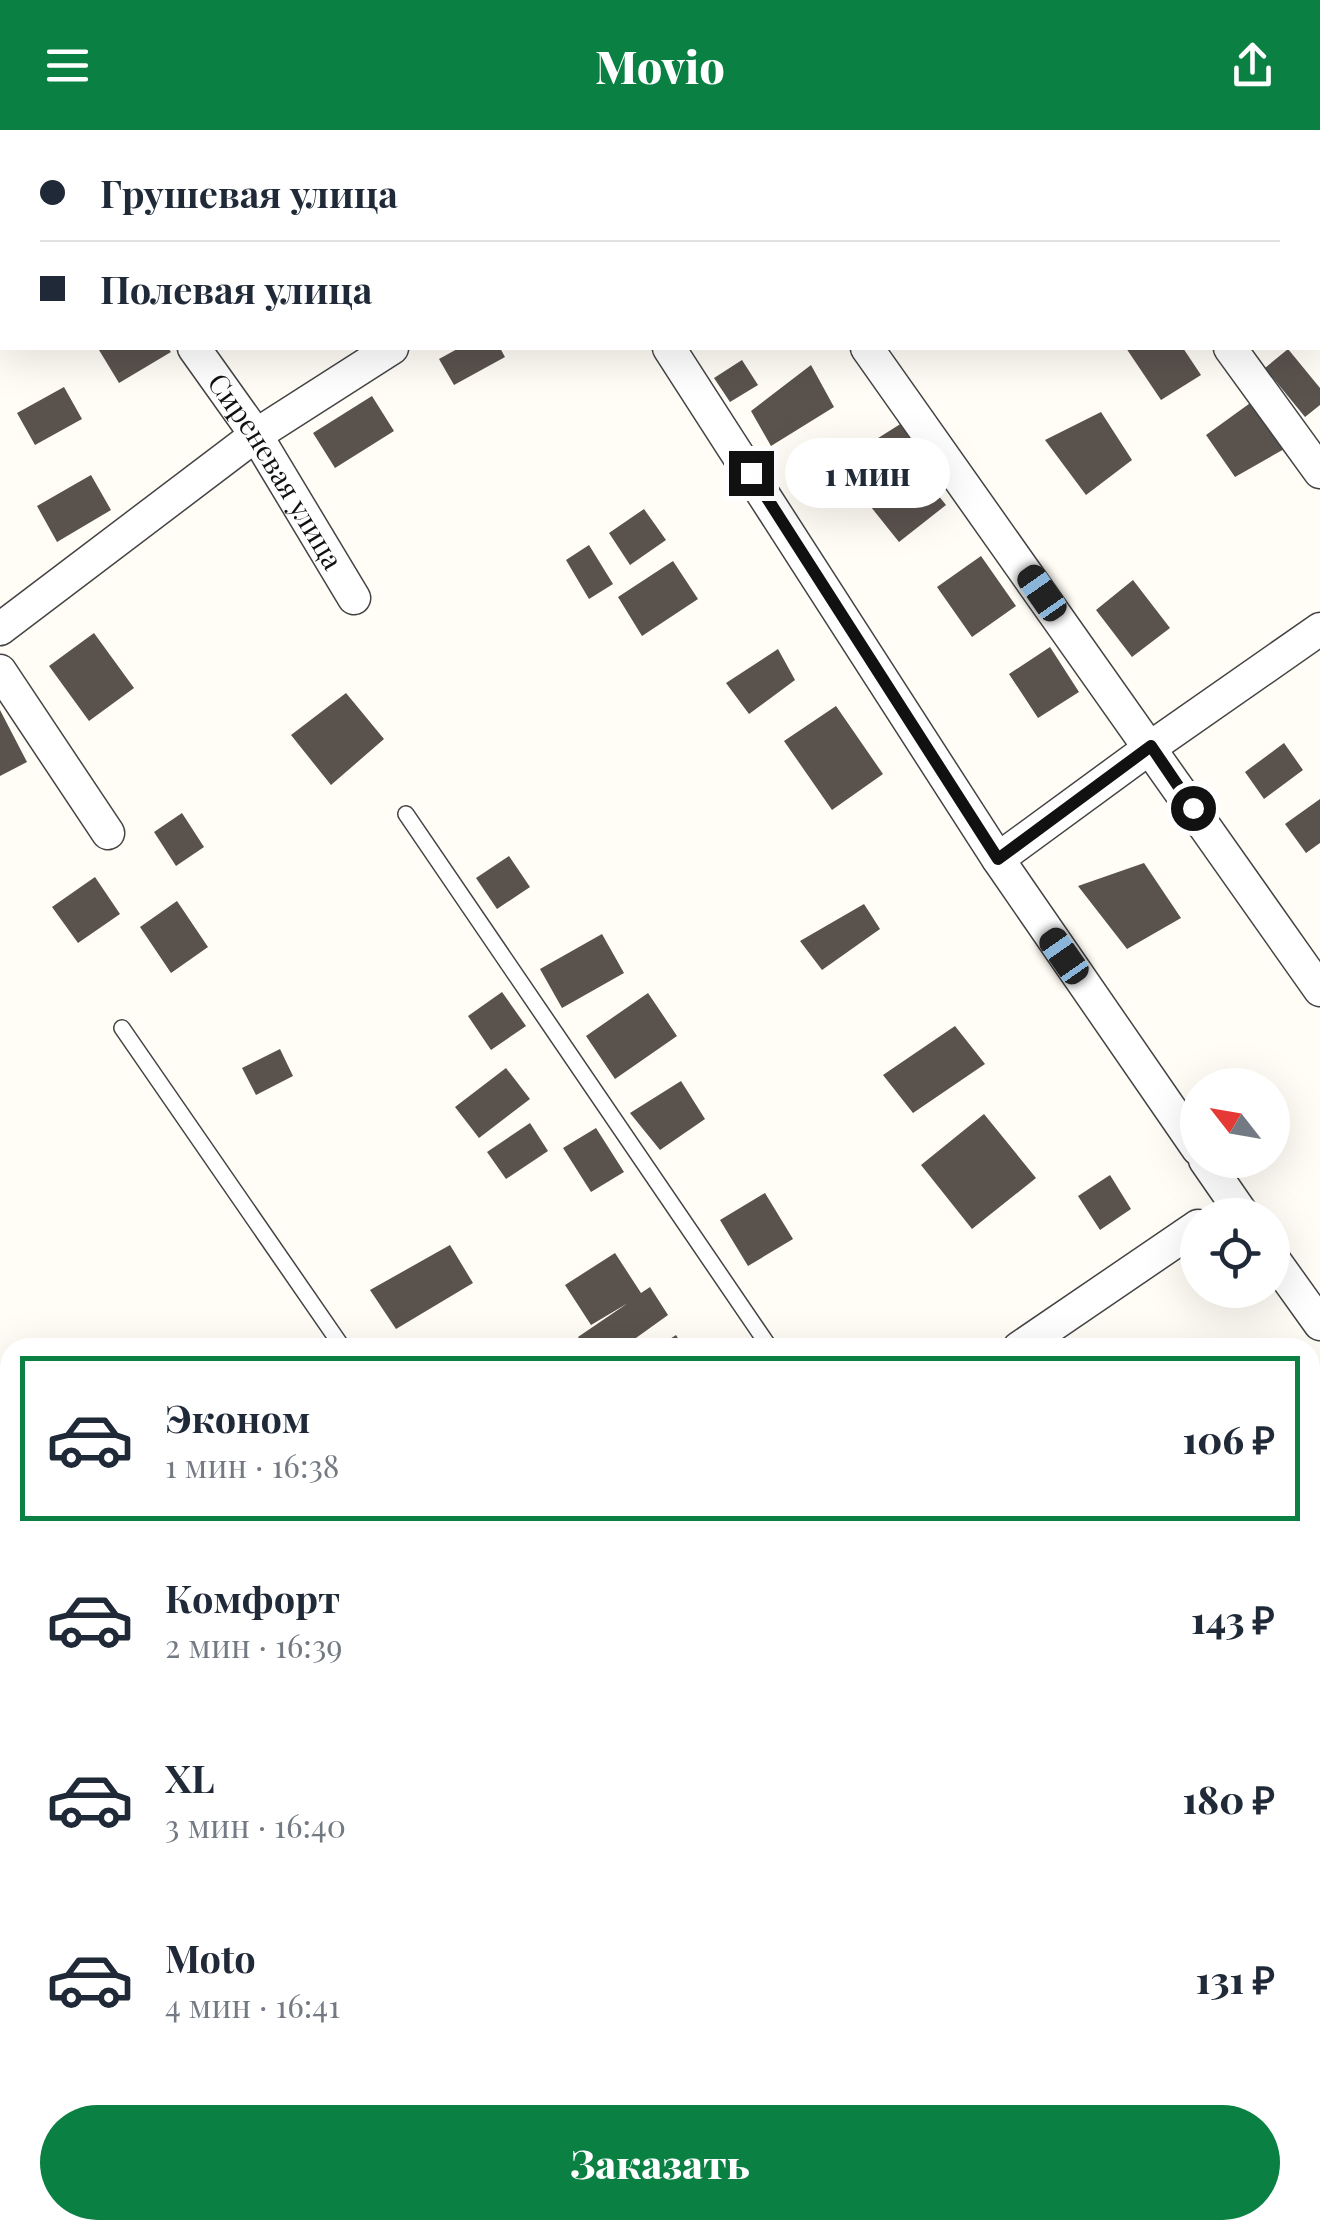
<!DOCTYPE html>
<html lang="ru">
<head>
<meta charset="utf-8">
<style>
  :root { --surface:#fff; --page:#f2f2f3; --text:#1f2937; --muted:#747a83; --line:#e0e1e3; --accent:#0b8043 }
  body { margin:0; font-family:"Playfair Display",serif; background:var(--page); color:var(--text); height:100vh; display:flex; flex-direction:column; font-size:38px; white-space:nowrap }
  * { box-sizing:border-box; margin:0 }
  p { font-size:32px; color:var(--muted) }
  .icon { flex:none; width:55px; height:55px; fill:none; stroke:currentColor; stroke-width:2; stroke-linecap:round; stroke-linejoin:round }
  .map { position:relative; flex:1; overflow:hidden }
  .panel { position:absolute; left:0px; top:1208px; width:1320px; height:902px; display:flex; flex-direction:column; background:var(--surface); border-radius:30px 30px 0 0; box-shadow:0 10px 40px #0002 }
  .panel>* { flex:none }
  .banner { position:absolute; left:0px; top:0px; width:1320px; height:220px; box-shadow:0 10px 40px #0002; display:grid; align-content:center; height:220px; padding:0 40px; background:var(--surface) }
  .needle { width:65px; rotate:301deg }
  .fabs { position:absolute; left:1180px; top:938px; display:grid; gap:20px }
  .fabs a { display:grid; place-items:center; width:110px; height:110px; border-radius:50%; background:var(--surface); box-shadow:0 10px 40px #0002; font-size:50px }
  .end { position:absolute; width:45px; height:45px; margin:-22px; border:12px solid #111; background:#fff; box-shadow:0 0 0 5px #fff }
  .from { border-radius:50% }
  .bubble { position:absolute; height:70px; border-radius:35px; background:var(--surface); box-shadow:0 10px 40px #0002; font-size:32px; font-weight:800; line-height:70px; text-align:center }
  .car { position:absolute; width:30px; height:60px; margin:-30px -15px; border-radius:12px; box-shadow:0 0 8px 2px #0007; background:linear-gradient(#222 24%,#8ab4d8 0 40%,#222 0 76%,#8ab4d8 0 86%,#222 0) }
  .banner b { display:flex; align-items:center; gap:35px; height:95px; font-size:38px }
  .banner b+b { border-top:2px solid var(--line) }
  .banner i { width:25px; height:25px; background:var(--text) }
  ul { padding:18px 0 0; list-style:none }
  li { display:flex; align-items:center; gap:30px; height:165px; margin:0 20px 15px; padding:0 20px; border:5px solid transparent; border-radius:0px }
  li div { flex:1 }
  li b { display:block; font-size:38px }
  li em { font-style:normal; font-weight:800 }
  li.on { border-color:var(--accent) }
  li>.icon { width:90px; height:90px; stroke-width:1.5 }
  .action { display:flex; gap:20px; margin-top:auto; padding:20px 40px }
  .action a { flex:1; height:115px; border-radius:60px; background:var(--accent); color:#fff; font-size:40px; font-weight:800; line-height:115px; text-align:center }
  header { display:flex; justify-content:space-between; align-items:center; height:130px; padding:0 40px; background:var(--accent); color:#fff; font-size:45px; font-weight:800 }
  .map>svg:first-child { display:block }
  .building { fill:#5a524d }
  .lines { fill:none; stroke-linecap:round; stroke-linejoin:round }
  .service-casing { stroke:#444; stroke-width:18 }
  .minor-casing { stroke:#444; stroke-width:35 }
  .service { stroke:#fff; stroke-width:15 }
  .minor { stroke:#fff; stroke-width:32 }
  .route { stroke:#111; stroke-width:12 }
  .labels { text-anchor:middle; stroke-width:10; stroke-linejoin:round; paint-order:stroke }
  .street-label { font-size:28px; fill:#111; stroke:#fff }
</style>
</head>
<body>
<header><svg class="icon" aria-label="menu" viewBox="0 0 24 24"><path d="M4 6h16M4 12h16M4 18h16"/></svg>Movio<svg class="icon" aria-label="share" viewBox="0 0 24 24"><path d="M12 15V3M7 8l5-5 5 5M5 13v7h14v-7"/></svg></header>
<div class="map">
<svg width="1320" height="2108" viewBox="0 0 1320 2108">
  <rect width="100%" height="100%" fill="#fffdf5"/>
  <path class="building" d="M 104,218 L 168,218 L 171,222 L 119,253 L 99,220 Z
    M 459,218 L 500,218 L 505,227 L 454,255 L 439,229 Z
    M 1126,218 L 1183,218 L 1201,245 L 1161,270 Z
    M 1288,219 L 1320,258 L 1320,275 L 1305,287 L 1265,238 Z
    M 742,230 L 758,255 L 730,272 L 714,248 Z
    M 811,235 L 834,277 L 771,316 L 751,281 Z
    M 64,257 L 82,289 L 35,315 L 17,283 Z
    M 372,266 L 394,301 L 335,338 L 313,303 Z
    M 1253,271 L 1286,318 L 1235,347 L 1206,305 Z
    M 1101,282 L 1132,330 L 1086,365 L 1045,310 Z
    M 902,293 L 926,327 L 896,347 L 875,310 Z
    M 918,340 L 946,375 L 899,412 L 871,377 Z
    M 91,345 L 111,380 L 57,412 L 37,376 Z
    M 644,379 L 666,410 L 630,435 L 609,403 Z
    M 589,415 L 613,454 L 589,469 L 566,430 Z
    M 981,426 L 1016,476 L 972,507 L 937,457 Z
    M 673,431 L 698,469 L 642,506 L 618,467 Z
    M 1133,450 L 1170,498 L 1132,527 L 1096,480 Z
    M 94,503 L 134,558 L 89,591 L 49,536 Z
    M 1050,517 L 1079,562 L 1038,588 L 1009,544 Z
    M 778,519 L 795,550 L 749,584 L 726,553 Z
    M 346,563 L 384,609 L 331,655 L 291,605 Z
    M 836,576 L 883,644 L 832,680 L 784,611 Z
    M 0,580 L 27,632 L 0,646 Z
    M 1284,613 L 1303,640 L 1264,669 L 1245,642 Z
    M 1320,669 L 1320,713 L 1306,723 L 1285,694 Z
    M 182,683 L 204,717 L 176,736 L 154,702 Z
    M 509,726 L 530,757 L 497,779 L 476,748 Z
    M 1144,733 L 1181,788 L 1127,819 L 1078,756 Z
    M 95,747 L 120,784 L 78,813 L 52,777 Z
    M 177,771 L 208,817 L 171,843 L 140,797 Z
    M 864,774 L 880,799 L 822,840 L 800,811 Z
    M 602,804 L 624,843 L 562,878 L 540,839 Z
    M 502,862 L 526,896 L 491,920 L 468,886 Z
    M 648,863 L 677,906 L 615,949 L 586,906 Z
    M 955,896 L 985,934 L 913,983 L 883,945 Z
    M 280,919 L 293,946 L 256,965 L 242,938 Z
    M 506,938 L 530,969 L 479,1008 L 455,977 Z
    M 681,951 L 705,989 L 660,1020 L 630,983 Z
    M 984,984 L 1036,1048 L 972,1099 L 921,1035 Z
    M 530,993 L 548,1021 L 506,1049 L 487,1022 Z
    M 596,998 L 624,1042 L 591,1062 L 563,1018 Z
    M 1110,1045 L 1131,1079 L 1100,1100 L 1078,1066 Z
    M 765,1063 L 793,1109 L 748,1136 L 720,1090 Z
    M 450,1115 L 473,1153 L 396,1199 L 370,1160 Z
    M 615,1123 L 641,1163 L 650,1157 L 668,1185 L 622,1218 L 585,1218 L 578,1207 L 628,1173 L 591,1195 L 565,1155 Z
    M 676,1205 L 684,1218 L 656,1218 Z
    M 1320,1494 L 1320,1530 L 1315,1524 L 1310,1528 L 1310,1501 Z
    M 1310,1933 L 1320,1949 L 1320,1970 L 1310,1976 Z
    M 74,2100 L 136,2100 L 124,2108 L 79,2108 Z
    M 720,2100 L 755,2100 L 741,2108 L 724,2108 Z"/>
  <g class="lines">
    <defs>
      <path id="service" d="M 406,684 L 770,1218
        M 122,898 L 343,1218"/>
      <g id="minor">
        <path d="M 40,0 L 42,2"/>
        <path d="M 523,0 L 525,2"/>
        <path d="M 713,0 L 714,2"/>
        <path d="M 1073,0 L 1074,2"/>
        <path id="s1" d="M 194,218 L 256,305 L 354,468"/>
        <path d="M 669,218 L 998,729 L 1198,1019"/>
        <path d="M 867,218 L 1320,860"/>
        <path d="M 1230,218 L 1320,342"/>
        <path d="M 0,499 L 256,305 L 392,218"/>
        <path d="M 0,541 L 108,703"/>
        <path d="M 998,729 L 1151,617 L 1320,499"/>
        <path d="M 1205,1030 L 1243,1085"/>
        <path d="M 1272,1127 L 1320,1194"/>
        <path d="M 1019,1218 L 1198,1096"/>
        <path d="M 0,1757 L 10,1771"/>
        <path d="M 1310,1896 L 1320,1911"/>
        <path d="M 239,2100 L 244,2108"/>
        <path d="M 666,2100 L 672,2108"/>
        <path d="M 1055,2100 L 1061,2108"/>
      </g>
    </defs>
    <use href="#service" class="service-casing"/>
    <use href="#minor" class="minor-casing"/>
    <use href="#service" class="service"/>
    <use href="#minor" class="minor"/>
  </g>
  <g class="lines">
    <path class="route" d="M 751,343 L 998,729 L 1151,616 L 1193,678"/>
  </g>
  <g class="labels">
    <g class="street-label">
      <text dy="10" stroke="none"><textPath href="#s1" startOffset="148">Сиреневая улица</textPath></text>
    </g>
  </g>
</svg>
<div class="fabs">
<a><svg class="needle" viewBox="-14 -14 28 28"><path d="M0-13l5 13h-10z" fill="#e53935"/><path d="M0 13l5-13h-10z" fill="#747a83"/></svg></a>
<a><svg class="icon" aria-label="locate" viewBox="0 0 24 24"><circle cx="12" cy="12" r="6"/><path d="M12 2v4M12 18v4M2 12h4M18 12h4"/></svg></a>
</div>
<i class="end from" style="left:1193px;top:678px"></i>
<i class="end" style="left:751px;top:343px"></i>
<div class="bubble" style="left:785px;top:308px;width:165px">1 мин</div>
<i class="car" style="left:1042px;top:463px;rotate:325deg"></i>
<i class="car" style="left:1064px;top:826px;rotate:325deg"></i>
<div class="banner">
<b><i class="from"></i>Грушевая улица</b>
<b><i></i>Полевая улица</b>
</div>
<section class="panel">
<ul>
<li class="on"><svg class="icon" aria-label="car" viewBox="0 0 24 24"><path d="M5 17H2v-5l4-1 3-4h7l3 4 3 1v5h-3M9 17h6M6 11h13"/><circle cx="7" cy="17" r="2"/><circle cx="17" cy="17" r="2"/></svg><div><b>Эконом</b><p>1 мин · 16:38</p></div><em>106 ₽</em></li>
<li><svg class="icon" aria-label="car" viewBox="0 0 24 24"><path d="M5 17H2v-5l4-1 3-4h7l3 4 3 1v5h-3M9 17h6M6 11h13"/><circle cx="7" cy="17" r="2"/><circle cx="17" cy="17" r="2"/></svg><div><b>Комфорт</b><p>2 мин · 16:39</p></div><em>143 ₽</em></li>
<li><svg class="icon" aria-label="car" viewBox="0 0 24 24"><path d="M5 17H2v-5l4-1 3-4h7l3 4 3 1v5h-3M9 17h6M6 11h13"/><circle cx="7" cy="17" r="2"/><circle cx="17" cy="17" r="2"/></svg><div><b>XL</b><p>3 мин · 16:40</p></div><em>180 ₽</em></li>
<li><svg class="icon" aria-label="car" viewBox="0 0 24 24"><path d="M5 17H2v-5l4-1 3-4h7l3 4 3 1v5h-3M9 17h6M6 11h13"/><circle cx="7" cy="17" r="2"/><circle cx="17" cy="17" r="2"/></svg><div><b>Moto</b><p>4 мин · 16:41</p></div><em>131 ₽</em></li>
</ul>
<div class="action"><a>Заказать</a></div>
</section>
</div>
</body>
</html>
